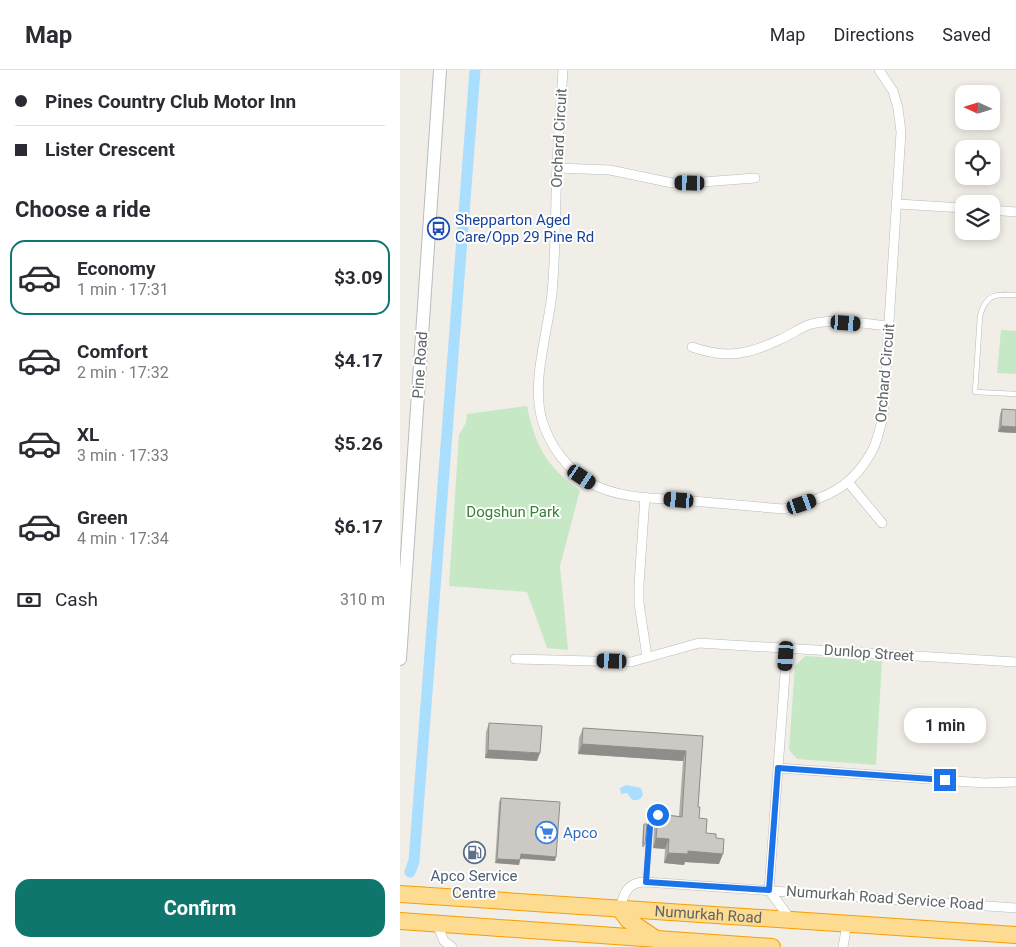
<!DOCTYPE html>
<html lang="en">
<head>
<meta charset="utf-8">
<style>
  :root { --surface:#fff; --page:#f2f2f3; --text:#2b2b33; --muted:#7c7c81; --line:#e1e1e2; --accent:#0f766e }
  body { margin:0; font-family:Roboto,sans-serif; background:var(--page); color:var(--text); height:100vh; display:flex; flex-direction:column; font-size:19px; white-space:nowrap }
  * { box-sizing:border-box; margin:0 }
  p { font-size:16px; color:var(--muted) }
  .icon { flex:none; width:28px; height:28px; fill:none; stroke:currentColor; stroke-width:2; stroke-linecap:round; stroke-linejoin:round }
  .map { position:relative; flex:1; overflow:hidden }
  .drawer { display:flex; flex-direction:column; background:var(--surface); width:400px }
  .drawer>* { flex:none }
  .guide { display:grid; align-content:center; height:110px; padding:0 15px; background:var(--surface) }
  .needle { width:32px; rotate:274deg }
  .tools { position:absolute; left:555px; top:15px; display:grid; gap:10px }
  .tools a { display:grid; place-items:center; width:45px; height:45px; border-radius:10px; background:var(--surface); box-shadow:0 2px 8px #0003; font-size:25px }
  .end { position:absolute; width:22px; height:22px; margin:-11px; border:6px solid #1a73e8; background:#fff; box-shadow:0 0 0 2px #fff }
  .from { border-radius:50% }
  .bubble { position:absolute; height:35px; border-radius:15px; background:var(--surface); box-shadow:0 2px 8px #0003; font-size:16px; font-weight:700; line-height:35px; text-align:center }
  .car { position:absolute; width:15px; height:30px; margin:-15px -8px; border-radius:6px; box-shadow:0 0 4px 1px #0007; background:linear-gradient(#222 24%,#8ab4d8 0 40%,#222 0 76%,#8ab4d8 0 86%,#222 0) }
  .guide b { display:flex; align-items:center; gap:18px; height:48px; font-size:19px }
  .guide b+b { border-top:1px solid var(--line) }
  .guide i { width:12px; height:12px; background:var(--text) }
  ul { padding:0; list-style:none }
  li { display:flex; align-items:center; gap:15px; height:75px; margin:0 10px 8px; padding:0 5px; border:2px solid transparent; border-radius:15px }
  li div { flex:1 }
  li b { display:block; font-size:19px }
  li em { font-style:normal; font-weight:700 }
  li.current { border-color:var(--accent) }
  li>.icon { width:45px; height:45px; stroke-width:1.5 }
  h2 { padding:0 15px; font-size:22px; line-height:60px }
  .pay { display:flex; align-items:center; gap:12px; height:55px; padding:0 15px; font-size:19px }
  .pay p { margin-inline-start:auto }
  .button { display:flex; gap:10px; margin-top:auto; padding:10px 15px }
  .button a { flex:1; height:58px; border-radius:15px; background:var(--accent); color:#fff; font-size:20px; font-weight:700; line-height:58px; text-align:center }
  header { display:flex; align-items:center; gap:30px; box-sizing:border-box; height:70px; padding:0 25px; background:var(--surface); border-bottom:1px solid var(--line) }
  header strong { font-size:24px }
  nav { display:flex; gap:28px; margin-inline-start:auto; font-size:18px }
  main { display:flex; flex:1; min-height:0 }
  .map>svg:first-child { display:block }
  .green { fill:#c6e8c4 }
  .water { fill:#a9deff }
  .lines { fill:none; stroke-linecap:round; stroke-linejoin:round }
  .canal { stroke:#a9deff; stroke-width:11 }
  .lane-casing { stroke:#b7babd; stroke-width:5.5 }
  .street-casing { stroke:#b7babd; stroke-width:10 }
  .secondary-casing { stroke:#b8bcc0; stroke-width:14 }
  .highway-casing { stroke:#f89d00; stroke-width:18 }
  .lane { stroke:#fff; stroke-width:4.5 }
  .street { stroke:#fff; stroke-width:9 }
  .secondary { stroke:#fff; stroke-width:12 }
  .highway { stroke:#fddc91; stroke-width:16 }
  .wall { fill:#afada9 }
  .shaded-wall { fill:#8f8d89 }
  .building { fill:#ccc9c4; stroke:#8f8d89 }
  .route { stroke:#1a73e8; stroke-width:6 }
  .labels { text-anchor:middle; stroke-width:4; stroke-linejoin:round; paint-order:stroke }
  .street-label { font-size:15px; fill:#5e6367; stroke:#fff }
  .transit-label { font-size:15px; fill:#164399; stroke:#fff; text-anchor:start }
  .park-label { font-size:15px; fill:#348133; stroke:#fff }
  .shop-label { font-size:15px; fill:#366cbe; stroke:#fff; text-anchor:start }
  .service-label { font-size:15px; fill:#4e5e75; stroke:#fff }
</style>
</head>
<body>
<header>
<strong>Map</strong>
<nav><a>Map</a><a>Directions</a><a>Saved</a></nav>
</header>
<main>
<section class="drawer">
<div class="guide">
<b><i class="from"></i>Pines Country Club Motor Inn</b>
<b><i></i>Lister Crescent</b>
</div>
<h2>Choose a ride</h2>
<ul>
<li class="current"><svg class="icon" aria-label="car" viewBox="0 0 24 24"><path d="M5 17H2v-5l4-1 3-4h7l3 4 3 1v5h-3M9 17h6M6 11h13"/><circle cx="7" cy="17" r="2"/><circle cx="17" cy="17" r="2"/></svg><div><b>Economy</b><p>1 min · 17:31</p></div><em>$3.09</em></li>
<li><svg class="icon" aria-label="car" viewBox="0 0 24 24"><path d="M5 17H2v-5l4-1 3-4h7l3 4 3 1v5h-3M9 17h6M6 11h13"/><circle cx="7" cy="17" r="2"/><circle cx="17" cy="17" r="2"/></svg><div><b>Comfort</b><p>2 min · 17:32</p></div><em>$4.17</em></li>
<li><svg class="icon" aria-label="car" viewBox="0 0 24 24"><path d="M5 17H2v-5l4-1 3-4h7l3 4 3 1v5h-3M9 17h6M6 11h13"/><circle cx="7" cy="17" r="2"/><circle cx="17" cy="17" r="2"/></svg><div><b>XL</b><p>3 min · 17:33</p></div><em>$5.26</em></li>
<li><svg class="icon" aria-label="car" viewBox="0 0 24 24"><path d="M5 17H2v-5l4-1 3-4h7l3 4 3 1v5h-3M9 17h6M6 11h13"/><circle cx="7" cy="17" r="2"/><circle cx="17" cy="17" r="2"/></svg><div><b>Green</b><p>4 min · 17:34</p></div><em>$6.17</em></li>
</ul>
<div class="pay"><svg class="icon" aria-label="cash" viewBox="0 0 24 24"><path d="M3 7h18v10H3z"/><circle cx="12" cy="12" r="2"/></svg>Cash<p>310 m</p></div>
<div class="button"><a>Confirm</a></div>
</section>
<div class="map">
<svg width="616" height="877" viewBox="0 0 616 877">
  <rect width="100%" height="100%" fill="#f1eee7"/>
  <path class="green" d="M 601,260 L 616,261 L 616,304 L 597,303 Z
    M 127,336 C 135,375 146,397 180,420 L 160,496 L 168,580 L 147,578 L 127,522 L 49,516 L 59,365 L 66,353 L 67,344 Z
    M 405,586 L 482,591 L 476,695 L 397,689 L 389,680 L 395,596 Z"/>
  <path class="water" d="M 226,715 L 241,718 L 243,725 L 241,728 L 238,730 L 232,730 L 227,723 L 221,724 L 220,718 Z"/>
  <g class="lines">
    <path class="canal" d="M 10,802 L 14,791 L 75,0"/>
    <defs>
      <path id="lane" d="M 616,225 C 596,224 586,223 580,246 L 575,322 L 616,324
        M 246,812 L 250,756 L 258,745"/>
      <path id="street" d="M 163,0 C 161,33 158,65 157,98 C 155,140 156,181 152,223 C 148,263 131,311 142,350 C 150,377 168,400 192,414 C 219,428 251,428 281,430 C 315,433 349,436 383,439 C 425,429 454,418 474,377 C 478,368 480,357 483,347 L 501,62 L 498,38 L 493,21 L 479,0
        M 157,98 L 210,100 L 272,113 L 290,113 L 355,108
        M 498,134 L 564,138
        M 591,140 L 616,142
        M 292,277 C 326,289 348,285 381,269 C 390,265 399,259 408,255 C 433,247 464,254 489,256
        M 448,412 L 482,453
        M 245,427 L 239,514 L 239,533 L 247,587
        M 387,577 L 369,820 L 391,850
        M 115,589 L 231,592 L 299,573 L 616,592
        M 378,698 L 584,713 L 616,712
        M 220,839 C 224,822 228,812 246,812 L 616,838
        M 37,854 L 44,871 L 52,877
        M 443,877 L 447,854"/>
      <path id="secondary" d="M 0,589 L 40,0"/>
      <g id="highway">
        <path id="s1" d="M 0,824 L 616,865"/>
        <path d="M 220,839 L 228,850 L 256,869"/>
        <path d="M 0,851 L 372,877"/>
      </g>
    </defs>
    <use href="#lane" class="lane-casing"/>
    <use href="#street" class="street-casing"/>
    <use href="#secondary" class="secondary-casing"/>
    <use href="#highway" class="highway-casing"/>
    <use href="#lane" class="lane"/>
    <use href="#street" class="street"/>
    <use href="#secondary" class="secondary"/>
    <use href="#highway" class="highway"/>
  </g>
  <path class="wall" d="M 602,339 L 616,340 L 616,363 L 598,362 L 600,344 Z
    M 89,653 L 137,691 L 85,688 L 86,662 Z
    M 183,658 L 303,666 L 298,737 L 299,748 L 306,763 L 316,768 L 319,794 L 285,792 L 284,795 L 264,793 L 265,779 L 253,778 L 254,758 L 258,747 L 265,748 L 266,745 L 279,746 L 283,691 L 178,684 L 179,668 Z
    M 101,728 L 155,791 L 120,789 L 119,795 L 95,793 L 99,732 Z
    M 244,754 L 245,774 L 244,777 L 242,777 L 243,757 Z"/>
  <path class="shaded-wall" d="M 601,356 L 616,357 L 616,363 L 598,362 Z
    M 182,674 L 286,681 L 283,691 L 178,684 Z
    M 88,680 L 140,683 L 137,691 L 85,688 Z
    M 256,768 L 269,769 L 265,779 L 253,778 Z
    M 288,781 L 323,784 L 319,794 L 285,792 L 284,795 L 264,793 L 268,783 Z
    M 121,784 L 156,787 L 155,791 L 119,788 Z
    M 97,789 L 120,790 L 119,795 L 95,793 Z"/>
  <path class="building" d="M 602,339 L 616,340 L 616,357 L 601,356 Z
    M 89,653 L 142,656 L 140,683 L 88,680 Z
    M 183,658 L 303,666 L 298,737 L 300,737 L 299,748 L 307,749 L 306,763 L 316,764 L 316,768 L 324,769 L 323,784 L 288,781 L 288,784 L 268,783 L 269,769 L 256,768 L 258,747 L 265,748 L 266,745 L 282,747 L 286,681 L 182,674 Z
    M 101,728 L 160,732 L 156,787 L 121,784 L 120,790 L 97,789 Z
    M 244,754 L 247,754 L 245,774 L 243,774 Z"/>
  <g class="lines">
    <path class="route" d="M 258,745 L 250,756 L 246,812 L 369,820 L 378,698 L 545,710"/>
  </g>
  <defs>
    <symbol id="bus-ring" viewBox="-11 -11 22 22"><circle r="9.5" fill="#fff" stroke="#1a4fb4" stroke-width="1.5"/><path d="M-5-6H5V4H4V6H2V4H-2V6H-4V4H-5ZM-3.5-4V0h7V-4ZM-3.5 1.2v1.5H-2V1.2ZM2 1.2v1.5H3.5V1.2Z" fill="#1a4fb4"/></symbol>
    <symbol id="supermarket-ring" viewBox="-11 -11 22 22"><circle r="9.5" fill="#fff" stroke="#3f7fe0" stroke-width="1.5"/><path d="M-6-5.5h2.5l.6 2H6L4.5 2H-2.5L-4.4-4H-6ZM-1.5 3.2a1.3 1.3 0 1 0 .1 0ZM3 3.2a1.3 1.3 0 1 0 .1 0Z" fill="#3f7fe0"/></symbol>
    <symbol id="fuel-ring" viewBox="-11 -11 22 22"><circle r="9.5" fill="#fff" stroke="#5c6f8a" stroke-width="1.5"/><path d="M-5.5-6h7V0h2V4h1.3V-2.5L3-4.5l.8-.8L6-3V5H2.5V1h-1V6h-7ZM-4.2-4.7v3.2H.2V-4.7Z" fill="#5c6f8a"/></symbol>
  </defs>
  <g fill-rule="evenodd">
    <use href="#bus-ring" x="26" y="146" width="25" height="25"/>
    <use href="#supermarket-ring" x="134" y="750" width="25" height="25"/>
    <use href="#fuel-ring" x="62" y="770" width="25" height="25"/>
  </g>
  <g class="labels">
    <g class="street-label">
      <text transform="translate(159 68) rotate(-87)" y="5">Orchard Circuit</text>
      <text transform="translate(20 295) rotate(-86)" y="5">Pine Road</text>
      <text transform="translate(485 303) rotate(-85)" y="5">Orchard Circuit</text>
      <text transform="translate(469 583) rotate(4)" y="5">Dunlop Street</text>
      <text transform="translate(485 828) rotate(4)" y="5">Numurkah Road Service Road</text>
      <text dy="5" stroke="none"><textPath href="#s1" startOffset="309">Numurkah Road</textPath></text>
    </g>
    <g class="transit-label">
      <text x="55" y="155">Shepparton Aged<tspan x="55" dy="17">Care/Opp 29 Pine Rd</tspan></text>
    </g>
    <g class="park-label">
      <text x="113" y="447">Dogshun Park</text>
    </g>
    <g class="shop-label">
      <text x="163" y="768">Apco</text>
    </g>
    <g class="service-label">
      <text x="74" y="811">Apco Service<tspan x="74" dy="17">Centre</tspan></text>
    </g>
  </g>
</svg>
<div class="tools">
<a><svg class="needle" viewBox="-14 -14 28 28"><path d="M0-13l5 13h-10z" fill="#e53935"/><path d="M0 13l5-13h-10z" fill="#7c7c81"/></svg></a>
<a><svg class="icon" aria-label="locate" viewBox="0 0 24 24"><circle cx="12" cy="12" r="6"/><path d="M12 2v4M12 18v4M2 12h4M18 12h4"/></svg></a>
<a><svg class="icon" aria-label="layers" viewBox="0 0 24 24"><path d="M12 4l9 5-9 5-9-5zM3 14l9 5 9-5"/></svg></a>
</div>
<i class="end from" style="left:258px;top:745px"></i>
<i class="end" style="left:545px;top:710px"></i>
<div class="bubble" style="left:504px;top:638px;width:82px">1 min</div>
<i class="car" style="left:290px;top:113px;rotate:271deg"></i>
<i class="car" style="left:446px;top:253px;rotate:94deg"></i>
<i class="car" style="left:182px;top:407px;rotate:124deg"></i>
<i class="car" style="left:279px;top:430px;rotate:275deg"></i>
<i class="car" style="left:402px;top:434px;rotate:71deg"></i>
<i class="car" style="left:386px;top:586px;rotate:184deg"></i>
<i class="car" style="left:212px;top:591px;rotate:272deg"></i>
</div>
</main>
</body>
</html>
